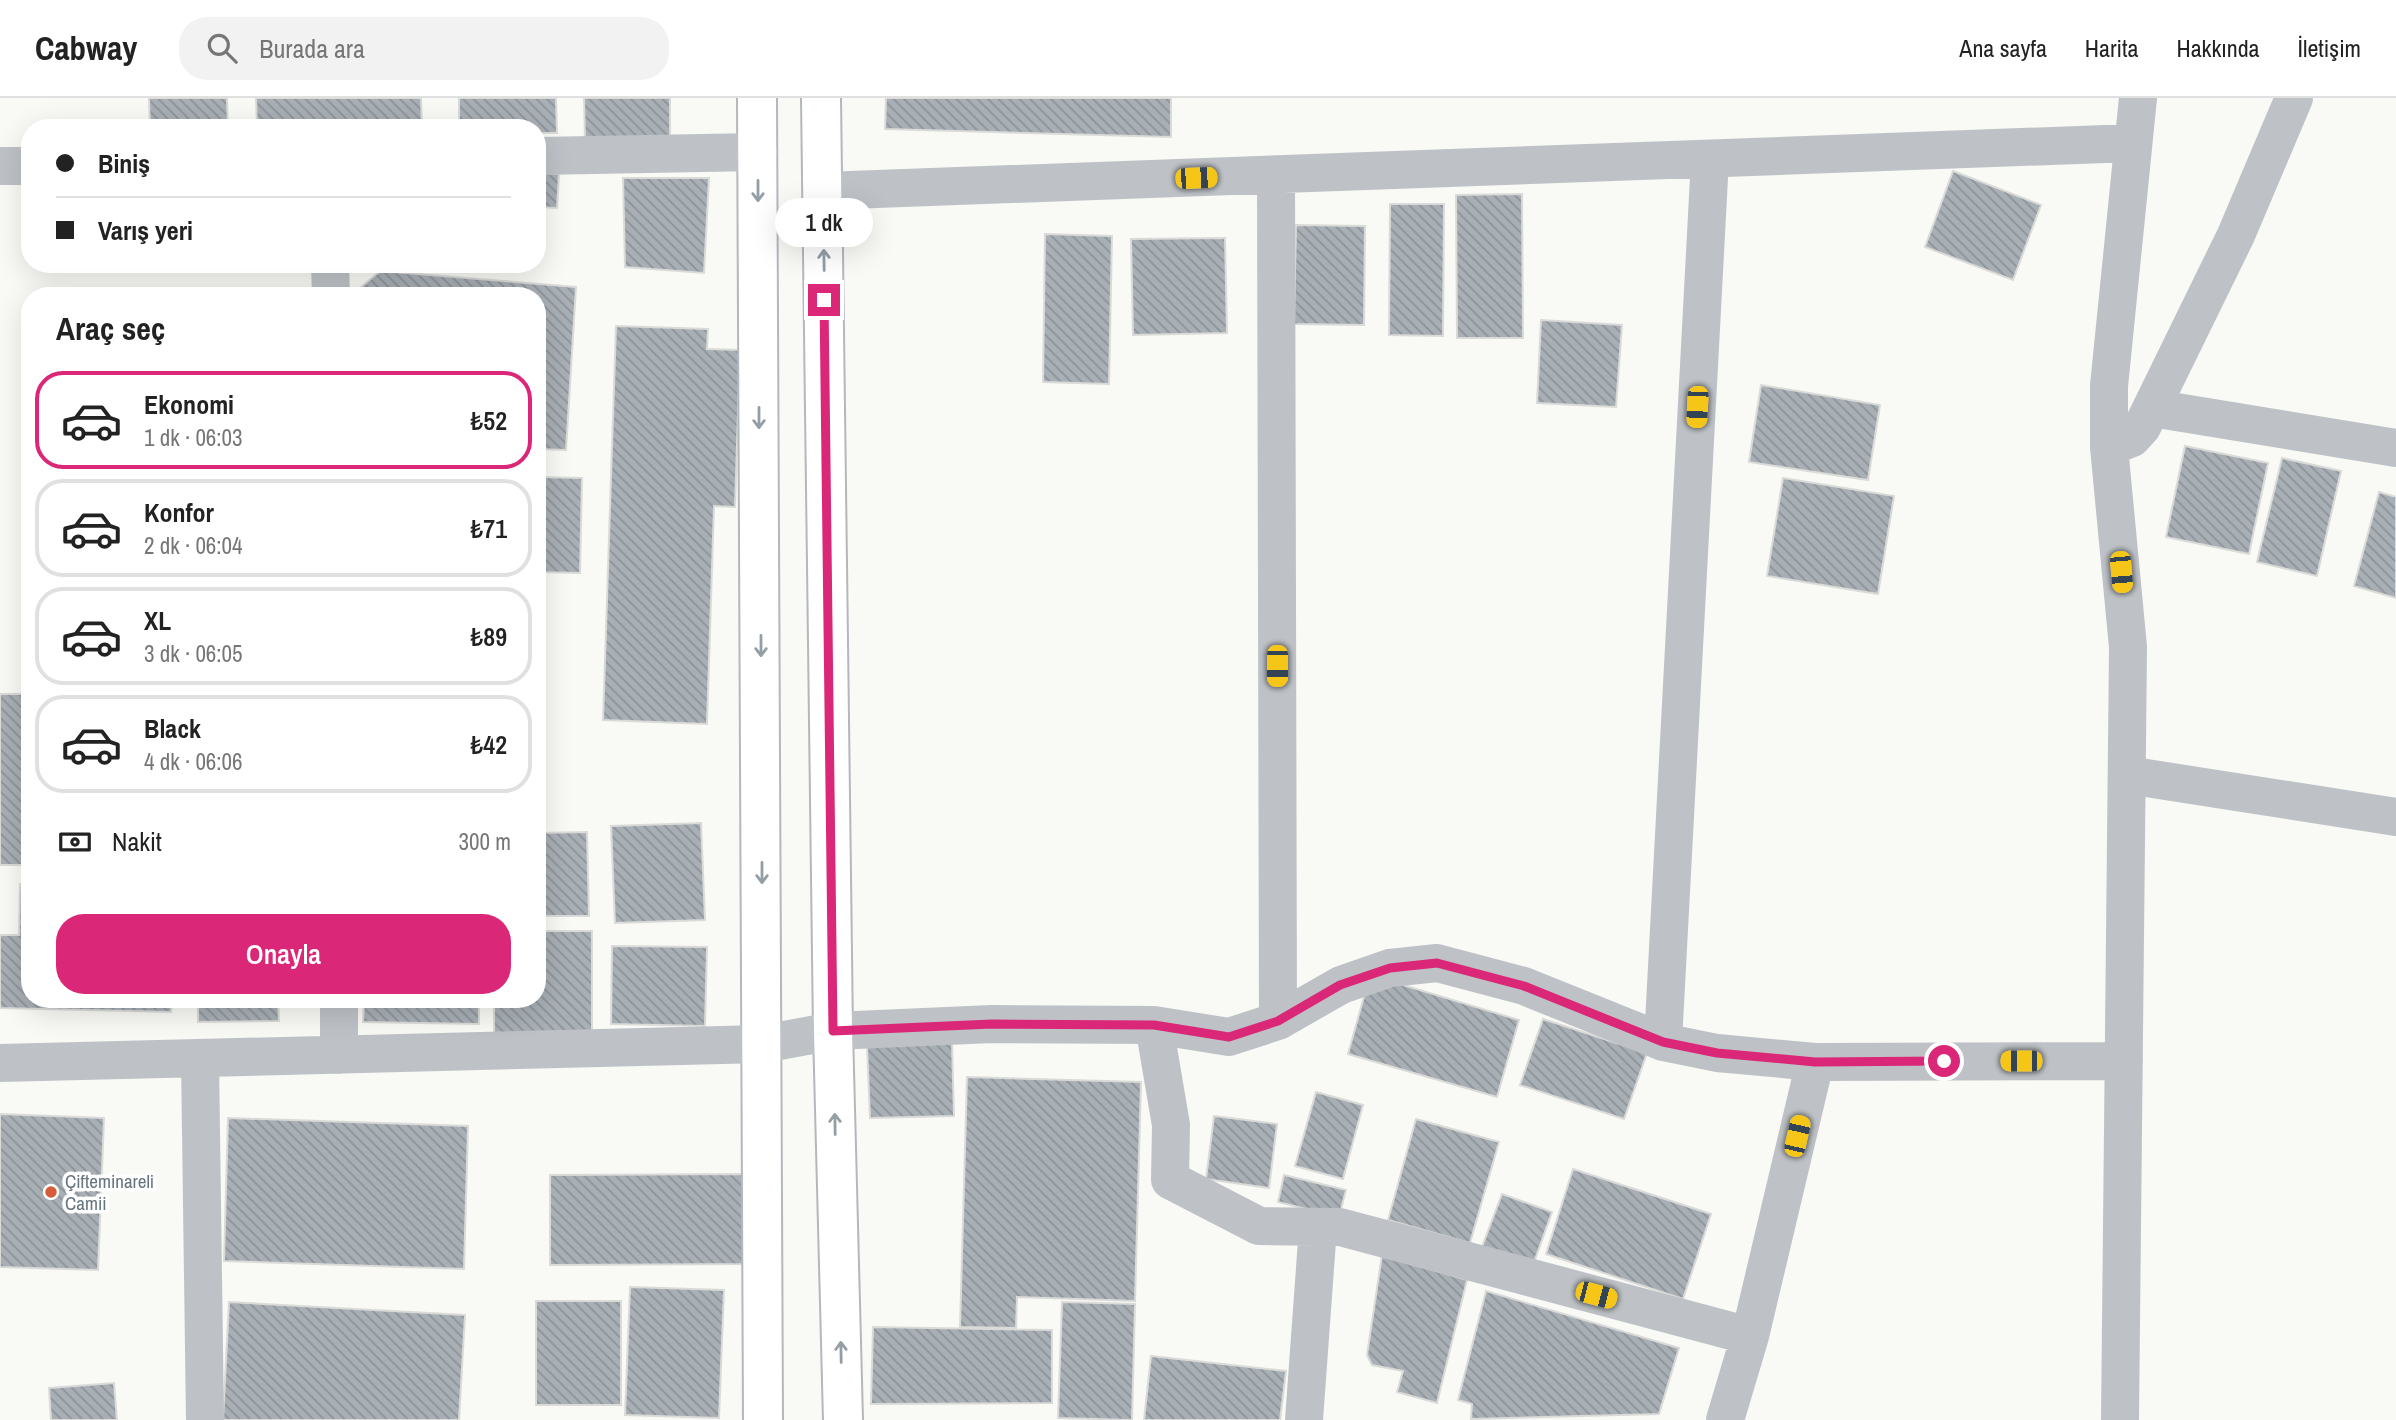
<!DOCTYPE html>
<html lang="tr">
<head>
<meta charset="utf-8">
<style>
  :root { --surface:#fff; --page:#f2f2f2; --text:#222; --muted:#767676; --line:#e0e0e0; --accent:#db2777 }
  body { margin:0; font-family:"Archivo Narrow",sans-serif; background:var(--page); color:var(--text); height:100vh; display:flex; flex-direction:column; font-size:26px; white-space:nowrap }
  * { box-sizing:border-box; margin:0 }
  p { font-size:23px; color:var(--muted) }
  .icon { flex:none; width:38px; height:38px; fill:none; stroke:currentColor; stroke-width:2; stroke-linecap:round; stroke-linejoin:round }
  .map { position:relative; flex:1; overflow:hidden }
  .drawer { position:absolute; left:21px; top:189px; width:525px; height:721px; display:flex; flex-direction:column; background:var(--surface); border-radius:28px; box-shadow:0 7px 28px #0002 }
  .drawer>* { flex:none }
  .hud { position:absolute; left:21px; top:21px; width:525px; height:154px; border-radius:28px; box-shadow:0 7px 28px #0002; display:grid; align-content:center; height:154px; padding:0 35px; background:var(--surface) }
  .end { position:absolute; width:32px; height:32px; margin:-16px; border:9px solid #db2777; background:#fff; box-shadow:0 0 0 4px #fff }
  .from { border-radius:50% }
  .bubble { position:absolute; height:49px; border-radius:24px; background:var(--surface); box-shadow:0 7px 28px #0002; font-size:23px; font-weight:600; line-height:49px; text-align:center }
  .car { position:absolute; width:21px; height:42px; margin:-21px -10px; border-radius:9px; box-shadow:0 0 5px 2px #0007; background:linear-gradient(#f5c518 24%,#345 0 40%,#f5c518 0 76%,#345 0 86%,#f5c518 0) }
  .hud b { display:flex; align-items:center; gap:24px; height:66px; font-size:26px }
  .hud b+b { border-top:2px solid var(--line) }
  .hud i { width:18px; height:18px; background:var(--text) }
  ul { padding:0; list-style:none }
  li { display:flex; align-items:center; gap:21px; height:98px; margin:0 14px 10px; padding:0 21px; border:4px solid var(--line); border-radius:28px }
  li div { flex:1 }
  li b { display:block; font-size:26px }
  li em { font-style:normal; font-weight:600 }
  li.on { border-color:var(--accent) }
  li>.icon { width:63px; height:63px; stroke-width:1.5 }
  h2 { padding:0 35px; font-size:32px; line-height:84px }
  .pay { display:flex; align-items:center; gap:18px; height:77px; padding:0 35px; font-size:26px }
  .pay p { margin-inline-start:auto }
  .action { display:flex; gap:14px; margin-top:auto; padding:14px 35px }
  .action a { flex:1; height:80px; border-radius:28px; background:var(--accent); color:#fff; font-size:28px; font-weight:600; line-height:80px; text-align:center }
  header { display:flex; align-items:center; gap:42px; box-sizing:border-box; height:98px; padding:0 35px; background:var(--surface); border-bottom:2px solid var(--line) }
  header strong { font-size:33px }
  nav { display:flex; gap:38px; margin-inline-start:auto; font-size:24px }
  .search { width:490px; height:63px; background:var(--page); display:flex; align-items:center; gap:18px; box-sizing:border-box; padding:0 24px; border-radius:28px; color:var(--muted); font-size:26px }
  .map>svg:first-child { display:block }
  .building { fill:url(#building-back-hatch); stroke:#dadad9; stroke-width:2 }
  .lines { fill:none; stroke-linecap:round; stroke-linejoin:round }
  .secondary-casing { stroke:#b3b8bd; stroke-width:42 }
  .street { stroke:#bec2c6; stroke-width:38 }
  .secondary { stroke:#fff; stroke-width:38 }
  .oneway { stroke:#949ea5 }
  .route { stroke:#db2777; stroke-width:9 }
  .poi-dot { fill:#d65d39; stroke:#fff; stroke-width:2.5 }
  .labels { text-anchor:middle; stroke-width:7; stroke-linejoin:round; paint-order:stroke }
  .poi-label { font-size:19px; fill:#66747f; stroke:#fff; text-anchor:start }
</style>
</head>
<body>
<header>
<strong>Cabway</strong>
<div class="search"><svg class="icon" aria-label="search" viewBox="0 0 24 24"><circle cx="10" cy="10" r="6"/><path d="M15 15l6 6"/></svg>Burada ara</div>
<nav><a>Ana sayfa</a><a>Harita</a><a>Hakkında</a><a>İletişim</a></nav>
</header>
<div class="map">
<svg width="2396" height="1322" viewBox="0 0 2396 1322">
  <defs>
    <pattern id="building-back-hatch" width="6" height="6" patternUnits="userSpaceOnUse" patternTransform="scale(1.75)"><rect width="6" height="6" fill="#a8afb5"/><path d="M-1 5l2 2M0 0l6 6M5-1l2 2" fill="none" stroke="#8d9398"/></pattern>
  </defs>
  <rect width="100%" height="100%" fill="#f9f9f6"/>
  <path class="building" d="M 149,0 L 227,0 L 228,30 L 150,30 Z
    M 256,0 L 421,0 L 422,30 L 257,30 Z
    M 459,0 L 556,0 L 557,35 L 537,35 L 537,30 L 459,30 Z
    M 584,0 L 670,0 L 670,39 L 585,41 Z
    M 886,0 L 1171,0 L 1171,39 L 885,31 Z
    M 1953,73 L 2041,107 L 2013,182 L 1925,149 Z
    M 537,75 L 559,76 L 557,110 L 537,109 Z
    M 623,80 L 709,80 L 704,175 L 625,169 Z
    M 1522,96 L 1523,240 L 1457,240 L 1456,97 Z
    M 1390,106 L 1444,106 L 1443,238 L 1389,237 Z
    M 1296,127 L 1365,128 L 1364,227 L 1294,226 Z
    M 1045,136 L 1112,138 L 1109,286 L 1043,284 Z
    M 1225,140 L 1227,235 L 1133,237 L 1131,141 Z
    M 380,173 L 576,189 L 566,352 L 537,351 L 537,198 L 360,198 L 360,190 Z
    M 1541,222 L 1622,227 L 1616,309 L 1537,305 Z
    M 616,228 L 708,231 L 707,251 L 740,252 L 735,409 L 714,408 L 707,626 L 603,622 Z
    M 1761,287 L 1880,307 L 1868,382 L 1749,364 Z
    M 2185,348 L 2268,365 L 2249,456 L 2166,439 Z
    M 2282,360 L 2341,373 L 2317,478 L 2257,464 Z
    M 537,379 L 582,380 L 580,475 L 537,474 Z
    M 1783,380 L 1894,398 L 1878,496 L 1767,478 Z
    M 2379,394 L 2396,399 L 2396,500 L 2354,488 Z
    M 0,596 L 30,596 L 30,767 L 0,767 Z
    M 701,725 L 705,822 L 615,825 L 611,728 Z
    M 587,734 L 589,818 L 537,818 L 537,735 Z
    M 20,786 L 30,786 L 30,901 L 172,901 L 171,914 L 0,910 L 0,837 L 19,837 Z
    M 537,833 L 592,833 L 592,942 L 494,942 L 494,901 L 537,901 Z
    M 612,848 L 707,849 L 705,928 L 611,926 Z
    M 1370,877 L 1519,922 L 1497,999 L 1348,956 Z
    M 198,901 L 278,901 L 279,923 L 198,924 Z
    M 364,901 L 479,901 L 479,926 L 363,924 Z
    M 1543,921 L 1647,955 L 1624,1021 L 1520,987 Z
    M 952,944 L 954,1018 L 870,1020 L 867,947 Z
    M 967,979 L 1141,984 L 1135,1203 L 1017,1199 L 1016,1230 L 960,1229 Z
    M 1316,994 L 1363,1007 L 1343,1081 L 1295,1068 Z
    M 0,1016 L 104,1020 L 98,1172 L 0,1169 Z
    M 1214,1018 L 1277,1026 L 1269,1090 L 1206,1081 Z
    M 228,1020 L 468,1028 L 464,1171 L 224,1163 Z
    M 1416,1021 L 1499,1044 L 1470,1145 L 1388,1122 Z
    M 1573,1071 L 1711,1116 L 1683,1201 L 1546,1156 Z
    M 749,1076 L 750,1166 L 550,1167 L 550,1077 Z
    M 1284,1077 L 1346,1092 L 1339,1119 L 1278,1104 Z
    M 1502,1096 L 1552,1114 L 1533,1167 L 1482,1149 Z
    M 1382,1157 L 1467,1182 L 1437,1305 L 1397,1294 L 1403,1273 L 1372,1267 L 1367,1257 Z
    M 630,1189 L 724,1192 L 719,1320 L 625,1317 Z
    M 1486,1193 L 1679,1250 L 1659,1316 L 1471,1321 L 1472,1306 L 1458,1302 Z
    M 536,1203 L 621,1203 L 621,1307 L 536,1307 Z
    M 229,1204 L 465,1217 L 459,1322 L 223,1322 Z
    M 1062,1204 L 1135,1206 L 1132,1322 L 1058,1320 Z
    M 873,1229 L 1052,1232 L 1052,1305 L 871,1306 Z
    M 1151,1258 L 1286,1273 L 1280,1322 L 1144,1322 Z
    M 114,1285 L 117,1322 L 51,1322 L 49,1290 Z"/>
  <g class="lines">
    <defs>
      <path id="secondary" d="M 757,0 L 763,1322
        M 821,0 L 833,933 L 843,1322"/>
    </defs>
    <use href="#secondary" class="secondary-casing"/>
    <path class="street" d="M 537,58 L 758,54
      M 0,68 L 30,68
      M 1276,77 L 1278,923
      M 823,93 L 2132,45
      M 330,166 L 331,198
      M 2152,310 L 2396,350
      M 2109,349 L 2132,340 L 2142,329 L 2236,137 L 2294,0
      M 2127,677 L 2396,719
      M 339,901 L 339,957
      M 1154,927 L 1171,1027 L 1170,1082 L 1259,1128 L 1340,1129 L 1750,1238
      M 1663,944 L 1710,61
      M 200,961 L 205,1322
      M 0,965 L 763,946 L 833,933 L 992,926 L 1154,927 L 1229,939 L 1278,923 L 1341,887 L 1390,870 L 1437,865 L 1524,888 L 1663,944 L 1717,955 L 1815,964 L 2124,963
      M 1304,1322 L 1318,1129
      M 1725,1322 L 1750,1238 L 1815,964
      M 2120,1322 L 2128,549 L 2109,349 L 2109,288 L 2138,0"/>
    <use href="#secondary" class="secondary"/>
  </g>
  <defs><path id="oneway-shaft" d="M-6 0H5M1.5-3L5.5 0L1.5 3" fill="none" stroke-width="1.6" stroke-linecap="round" stroke-linejoin="round" transform="scale(1.75)"/></defs>
  <g class="oneway">
    <use href="#oneway-shaft" transform="translate(758 93) rotate(90)"/>
    <use href="#oneway-shaft" transform="translate(824 162) rotate(-91)"/>
    <use href="#oneway-shaft" transform="translate(759 320) rotate(90)"/>
    <use href="#oneway-shaft" transform="translate(761 548) rotate(90)"/>
    <use href="#oneway-shaft" transform="translate(762 775) rotate(90)"/>
    <use href="#oneway-shaft" transform="translate(835 1026) rotate(-91)"/>
    <use href="#oneway-shaft" transform="translate(841 1254) rotate(-91)"/>
  </g>
  <g class="lines">
    <path class="route" d="M 824,202 L 833,933 L 992,926 L 1154,927 L 1229,939 L 1278,923 L 1340,887 L 1390,870 L 1437,865 L 1524,888 L 1663,944 L 1717,955 L 1815,964 L 1944,963"/>
  </g>
  <circle class="poi-dot" cx="51" cy="1094" r="7"/>
  <g class="labels">
    <g class="poi-label">
      <text x="65" y="1090">Çifteminareli<tspan x="65" dy="22">Camii</tspan></text>
    </g>
  </g>
</svg>
<i class="end from" style="left:1944px;top:963px"></i>
<i class="end" style="left:824px;top:202px"></i>
<div class="bubble" style="left:775px;top:100px;width:98px">1 dk</div>
<i class="car" style="left:1196px;top:80px;rotate:88deg"></i>
<i class="car" style="left:1697px;top:309px;rotate:183deg"></i>
<i class="car" style="left:2121px;top:474px;rotate:175deg"></i>
<i class="car" style="left:1277px;top:568px;rotate:180deg"></i>
<i class="car" style="left:2021px;top:963px;rotate:270deg"></i>
<i class="car" style="left:1797px;top:1038px;rotate:13deg"></i>
<i class="car" style="left:1596px;top:1197px;rotate:105deg"></i>
<div class="hud">
<b><i class="from"></i>Biniş</b>
<b><i></i>Varış yeri</b>
</div>
<section class="drawer">
<h2>Araç seç</h2>
<ul>
<li class="on"><svg class="icon" aria-label="car" viewBox="0 0 24 24"><path d="M5 17H2v-5l4-1 3-4h7l3 4 3 1v5h-3M9 17h6M6 11h13"/><circle cx="7" cy="17" r="2"/><circle cx="17" cy="17" r="2"/></svg><div><b>Ekonomi</b><p>1 dk · 06:03</p></div><em>₺52</em></li>
<li><svg class="icon" aria-label="car" viewBox="0 0 24 24"><path d="M5 17H2v-5l4-1 3-4h7l3 4 3 1v5h-3M9 17h6M6 11h13"/><circle cx="7" cy="17" r="2"/><circle cx="17" cy="17" r="2"/></svg><div><b>Konfor</b><p>2 dk · 06:04</p></div><em>₺71</em></li>
<li><svg class="icon" aria-label="car" viewBox="0 0 24 24"><path d="M5 17H2v-5l4-1 3-4h7l3 4 3 1v5h-3M9 17h6M6 11h13"/><circle cx="7" cy="17" r="2"/><circle cx="17" cy="17" r="2"/></svg><div><b>XL</b><p>3 dk · 06:05</p></div><em>₺89</em></li>
<li><svg class="icon" aria-label="car" viewBox="0 0 24 24"><path d="M5 17H2v-5l4-1 3-4h7l3 4 3 1v5h-3M9 17h6M6 11h13"/><circle cx="7" cy="17" r="2"/><circle cx="17" cy="17" r="2"/></svg><div><b>Black</b><p>4 dk · 06:06</p></div><em>₺42</em></li>
</ul>
<div class="pay"><svg class="icon" aria-label="cash" viewBox="0 0 24 24"><path d="M3 7h18v10H3z"/><circle cx="12" cy="12" r="2"/></svg>Nakit<p>300 m</p></div>
<div class="action"><a>Onayla</a></div>
</section>
</div>
</body>
</html>
